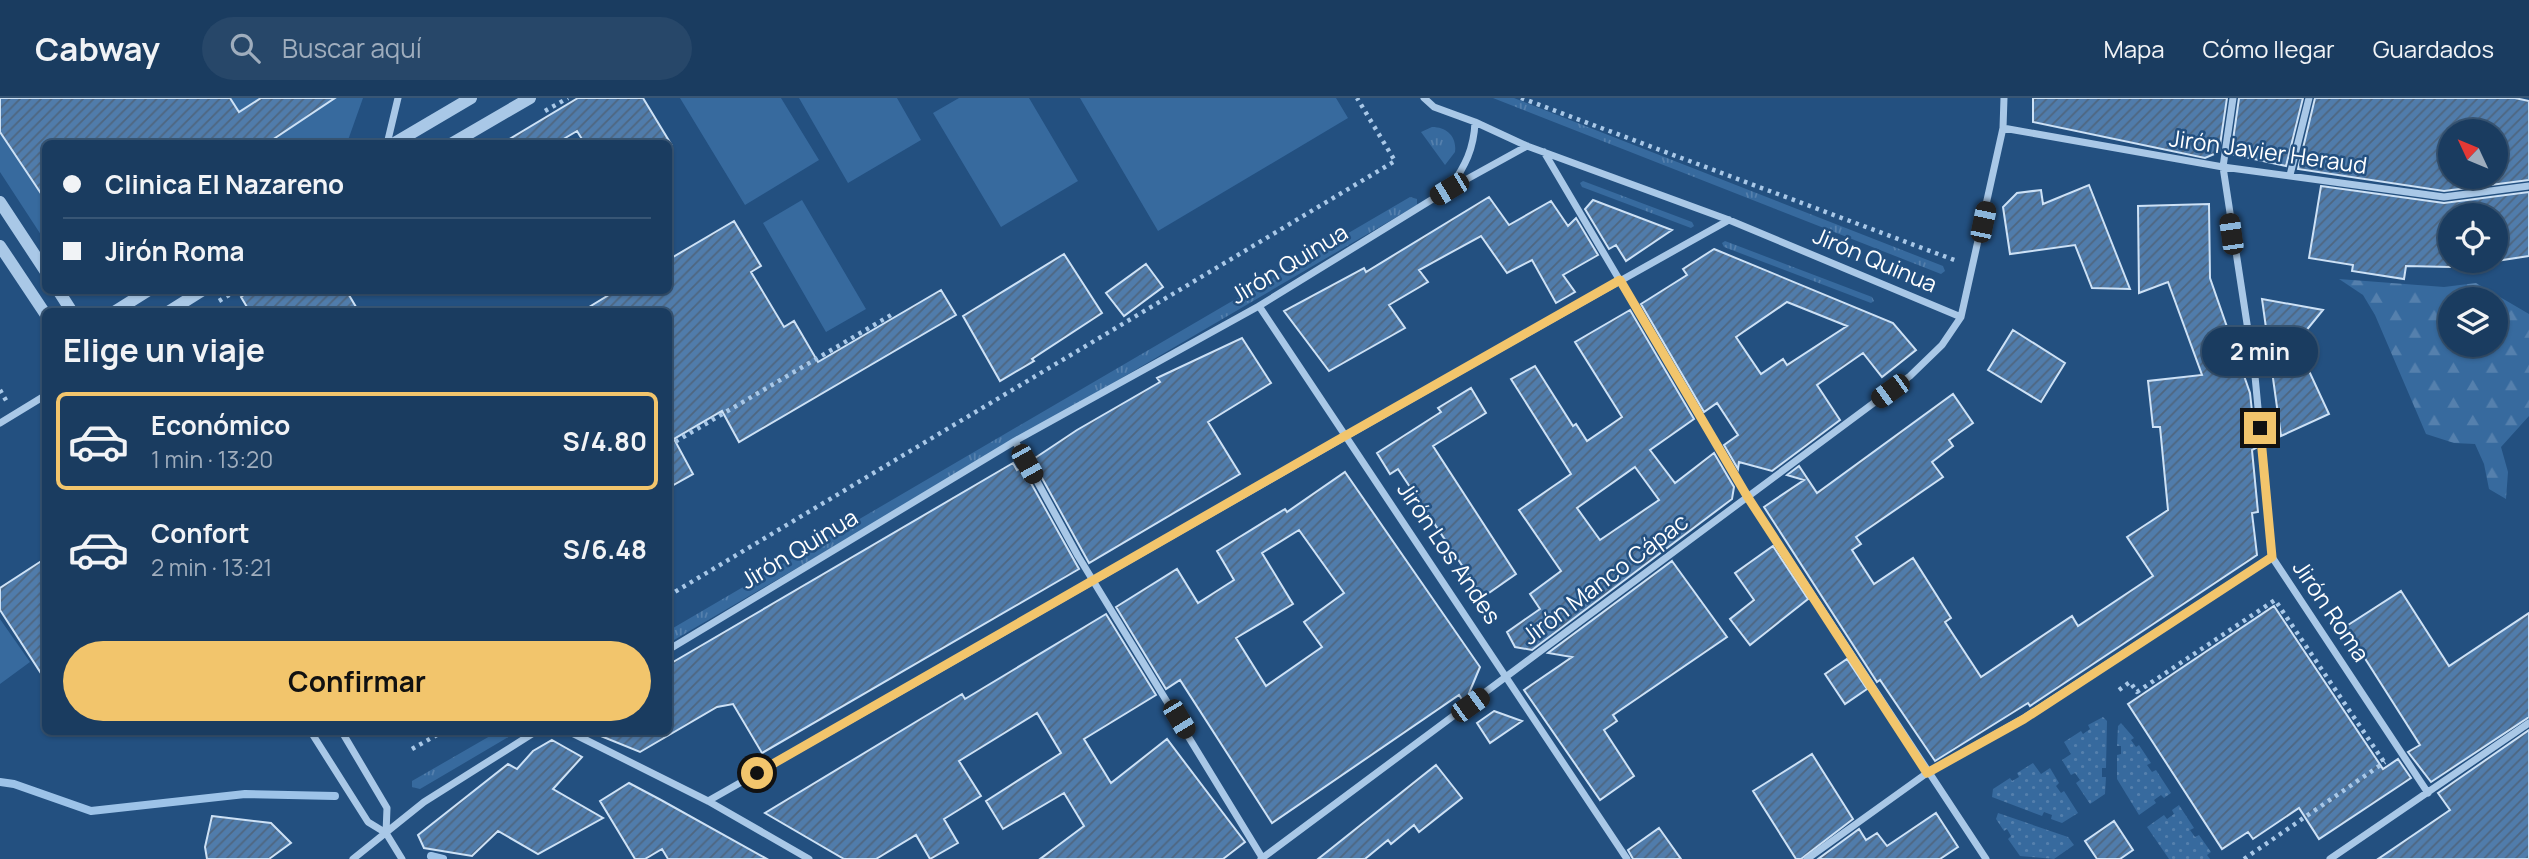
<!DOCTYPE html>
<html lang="es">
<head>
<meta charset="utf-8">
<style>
  :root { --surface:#1a3c60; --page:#274769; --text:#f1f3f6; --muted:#9fadbd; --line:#385675; --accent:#f2c56c }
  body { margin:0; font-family:Manrope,sans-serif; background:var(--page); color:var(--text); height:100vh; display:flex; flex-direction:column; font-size:26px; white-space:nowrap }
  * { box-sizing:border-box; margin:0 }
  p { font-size:23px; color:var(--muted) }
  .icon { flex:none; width:38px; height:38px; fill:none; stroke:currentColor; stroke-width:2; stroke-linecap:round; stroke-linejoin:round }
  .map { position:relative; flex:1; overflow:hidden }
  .panel { position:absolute; left:42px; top:210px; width:630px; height:427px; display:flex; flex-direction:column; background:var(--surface); border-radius:10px; box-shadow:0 2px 5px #0004,0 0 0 2px var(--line) }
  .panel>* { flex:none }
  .banner { position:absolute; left:42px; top:42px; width:630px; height:154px; border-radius:10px; box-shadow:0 2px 5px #0004,0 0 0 2px var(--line); display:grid; align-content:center; height:154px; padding:0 21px; background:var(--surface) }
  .needle { width:46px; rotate:314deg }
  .controls { position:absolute; left:2438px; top:21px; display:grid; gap:14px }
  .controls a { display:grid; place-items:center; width:70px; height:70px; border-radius:50%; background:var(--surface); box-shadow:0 2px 5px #0004,0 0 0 2px var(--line); font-size:35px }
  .end { position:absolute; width:32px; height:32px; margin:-16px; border:9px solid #f2c56c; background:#111; box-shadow:0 0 0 4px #111 }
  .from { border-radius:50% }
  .bubble { position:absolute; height:49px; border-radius:24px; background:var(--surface); box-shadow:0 2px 5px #0004,0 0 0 2px var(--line); font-size:23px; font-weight:700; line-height:49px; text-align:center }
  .car { position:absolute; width:21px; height:42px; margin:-21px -10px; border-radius:9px; box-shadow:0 0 5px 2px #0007; background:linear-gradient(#222 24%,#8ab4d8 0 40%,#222 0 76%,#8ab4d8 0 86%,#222 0) }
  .banner b { display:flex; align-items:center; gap:24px; height:66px; font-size:26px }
  .banner b+b { border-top:2px solid var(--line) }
  .banner i { width:18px; height:18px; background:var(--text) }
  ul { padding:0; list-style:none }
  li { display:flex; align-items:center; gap:21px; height:98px; margin:0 14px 10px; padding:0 7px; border:4px solid transparent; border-radius:10px }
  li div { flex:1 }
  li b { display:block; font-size:26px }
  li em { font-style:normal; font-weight:700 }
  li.active { border-color:var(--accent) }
  li>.icon { width:63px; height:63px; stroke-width:1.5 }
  h2 { padding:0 21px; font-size:32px; line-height:84px }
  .action { display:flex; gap:14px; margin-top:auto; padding:14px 21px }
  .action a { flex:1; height:80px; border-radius:42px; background:var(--accent); color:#111; font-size:28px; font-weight:700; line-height:80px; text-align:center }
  header { display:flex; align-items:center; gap:42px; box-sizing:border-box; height:98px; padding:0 35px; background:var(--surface); border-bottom:2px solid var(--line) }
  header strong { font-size:33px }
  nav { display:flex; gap:38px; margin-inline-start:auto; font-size:24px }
  .search { width:490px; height:63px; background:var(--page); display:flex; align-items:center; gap:18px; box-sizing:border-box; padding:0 24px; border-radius:38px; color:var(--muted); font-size:26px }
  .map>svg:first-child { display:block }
  .grass { fill:url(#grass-dots) }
  .forest { fill:url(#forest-firs); fill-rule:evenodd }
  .park { fill:url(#park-tufts) }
  .garden { fill:#376a9e }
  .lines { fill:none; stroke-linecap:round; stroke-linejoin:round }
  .stream { stroke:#9dc3e8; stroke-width:8 }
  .building { fill:url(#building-hatch); stroke:#cde1f5; stroke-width:2; fill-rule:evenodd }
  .path { stroke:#a9c8e7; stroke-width:4.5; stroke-dasharray:3.5 5; stroke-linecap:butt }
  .minor { stroke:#a9c8e7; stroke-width:7 }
  .tertiary { stroke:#a9c8e7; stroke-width:12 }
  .route { stroke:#f2c56c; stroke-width:9 }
  .labels { text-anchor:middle; stroke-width:5; stroke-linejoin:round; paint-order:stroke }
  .street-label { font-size:23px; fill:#fff; stroke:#235080 }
</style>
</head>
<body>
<header>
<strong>Cabway</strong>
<div class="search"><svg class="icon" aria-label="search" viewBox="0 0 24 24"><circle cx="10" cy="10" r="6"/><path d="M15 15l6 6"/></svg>Buscar aquí</div>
<nav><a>Mapa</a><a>Cómo llegar</a><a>Guardados</a></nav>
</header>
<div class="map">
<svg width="2529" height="761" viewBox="0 0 2529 761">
  <defs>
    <pattern id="grass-dots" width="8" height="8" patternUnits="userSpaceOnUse" patternTransform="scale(1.75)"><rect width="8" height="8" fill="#376a9e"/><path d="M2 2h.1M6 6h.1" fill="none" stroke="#5580ad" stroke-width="1.8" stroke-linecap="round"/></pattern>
    <pattern id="forest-firs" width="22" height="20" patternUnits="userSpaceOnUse" patternTransform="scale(1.75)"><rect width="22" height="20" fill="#376a9e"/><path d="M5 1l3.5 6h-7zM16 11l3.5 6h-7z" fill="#5580ad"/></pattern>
    <pattern id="park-tufts" width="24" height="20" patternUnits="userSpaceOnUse" patternTransform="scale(1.75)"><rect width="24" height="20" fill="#376a9e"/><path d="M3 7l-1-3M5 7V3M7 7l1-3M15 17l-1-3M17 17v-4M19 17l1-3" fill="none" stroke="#5580ad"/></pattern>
    <pattern id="building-hatch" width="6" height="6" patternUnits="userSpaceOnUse" patternTransform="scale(1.75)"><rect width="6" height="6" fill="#507cab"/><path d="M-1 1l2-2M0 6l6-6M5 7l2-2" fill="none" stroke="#4e6680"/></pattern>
  </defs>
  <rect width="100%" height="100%" fill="#235080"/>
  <path class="grass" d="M 2103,619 L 2107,623 L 2106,670 L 2102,670 L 2102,679 L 2106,679 L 2105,696 L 2090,706 L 2076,685 L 2080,682 L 2075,675 L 2071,677 L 2062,662 L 2071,656 L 2064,644 L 2081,633 L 2083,636 L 2090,631 L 2088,627 Z
    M 2121,625 L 2134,640 L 2131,642 L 2136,649 L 2139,647 L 2151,665 L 2147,667 L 2152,674 L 2156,672 L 2171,695 L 2164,700 L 2161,697 L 2154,702 L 2156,705 L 2139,717 L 2117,681 L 2117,657 L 2121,656 L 2121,648 L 2117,648 L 2118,628 Z
    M 2033,665 L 2041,676 L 2050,670 L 2059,685 L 2056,688 L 2061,695 L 2064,693 L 2078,715 L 2062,725 L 2051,721 L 2052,717 L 2044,714 L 2042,718 L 1992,699 L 1993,691 L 2010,680 L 2012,683 L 2019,679 L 2017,675 Z
    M 2179,707 L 2194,730 L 2190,732 L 2195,739 L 2199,737 L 2211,754 L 2207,757 L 2210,761 L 2169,761 L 2147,729 L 2164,717 L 2167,721 L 2174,716 L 2172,712 Z
    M 1998,715 L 2068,739 L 2074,747 L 2054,761 L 2020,758 L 2008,741 L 2011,738 L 2007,731 L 2004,733 L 1996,721 Z"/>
  <path class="forest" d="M 2339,181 L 2444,189 L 2476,185 L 2529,216 L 2529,318 L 2501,349 L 2508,374 L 2506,401 L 2489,391 L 2484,366 L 2475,346 L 2454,345 L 2426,336 L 2375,217 L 2363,197 ZM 2450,201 L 2496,201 L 2496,247 L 2450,247 Z"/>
  <path class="park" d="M 1493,0 L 1514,0 L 1943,168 L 1945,173 L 1941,176 Z
    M 1432,29 C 1447,29 1457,39 1455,54 L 1445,67 L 1421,34 Z
    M 1583,83 L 1692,124 L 1694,128 L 1691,130 L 1582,89 L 1580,85 Z
    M 1410,99 L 1417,101 L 1417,107 L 669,545 L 668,533 Z
    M 1725,143 L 1872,199 L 1874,203 L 1871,205 L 1724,149 L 1722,145 Z
    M 497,634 L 517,634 L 420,691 L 412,689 L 412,683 Z"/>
  <path class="garden" d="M 0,0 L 363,0 L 347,45 L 46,46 L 45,143 L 0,74 Z
    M 680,0 L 781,0 L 819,62 L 745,107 Z
    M 799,0 L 897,0 L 921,42 L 848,85 Z
    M 959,0 L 1029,0 L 1078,83 L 1001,129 L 933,15 Z
    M 1080,0 L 1336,0 L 1348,20 L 1158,133 Z
    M 802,102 L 866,211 L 826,234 L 763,125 Z
    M 0,521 L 30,564 L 0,586 Z"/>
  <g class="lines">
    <path class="stream" d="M 0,684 L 14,686 L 91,713 L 245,696 L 335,698
      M 431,758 L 443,761"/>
  </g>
  <path class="building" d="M 0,0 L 230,0 L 239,14 L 261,0 L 335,0 L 266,46 L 46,46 L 46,103 L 0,34 Z
    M 578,0 L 643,0 L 671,46 L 585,46 L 577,33 L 555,46 L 501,46 Z
    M 2033,0 L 2227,0 L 2219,54 L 2205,60 L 2033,24 Z
    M 2239,0 L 2303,0 L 2286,68 L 2231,56 Z
    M 2315,0 L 2515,0 L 2529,3 L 2529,82 L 2444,93 L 2298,71 ZM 2450,33 L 2496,33 L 2496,79 L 2450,79 Z
    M 2089,87 L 2130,191 L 2092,190 L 2075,147 L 2010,156 L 2003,109 L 2017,95 L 2041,92 L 2043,106 Z
    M 2321,88 L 2444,105 L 2529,94 L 2529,158 L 2496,163 L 2496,117 L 2450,117 L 2450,169 L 2406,168 L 2404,181 L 2352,173 L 2353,167 L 2309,160 Z
    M 1489,99 L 1509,127 L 1551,103 L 1568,128 L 1576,120 L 1598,157 L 1563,177 L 1575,194 L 1556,205 L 1532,162 L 1507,175 L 1481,138 L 1419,172 L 1428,184 L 1389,207 L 1405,230 L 1329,273 L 1284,213 L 1364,170 L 1366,174 Z
    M 1593,102 L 1672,132 L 1626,163 L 1616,147 L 1609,151 L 1585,111 Z
    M 2209,106 L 2210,180 L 2250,295 L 2256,350 L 2252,352 L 2258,414 L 2252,415 L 2257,457 L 2030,608 L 2028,605 L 1935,663 L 1880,582 L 1877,584 L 1764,409 L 1804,382 L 1787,377 L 1799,368 L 1817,395 L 1953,296 L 1973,325 L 1949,342 L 1953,348 L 1932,364 L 1943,379 L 1856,439 L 1861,446 L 1852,452 L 1874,486 L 1913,460 L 1951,520 L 1945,524 L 1981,579 L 2072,518 L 2078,528 L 2153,478 L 2127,439 L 2168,412 L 2160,329 L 2153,329 L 2148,283 L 2202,277 L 2168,184 L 2139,195 L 2138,108 Z
    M 734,123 L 761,168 L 751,174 L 784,229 L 794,223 L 818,264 L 941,192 L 956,217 L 739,344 L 722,313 L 674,341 L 693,376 L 668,390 L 668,214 L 581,214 L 617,192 L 668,192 L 668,162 Z
    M 1714,151 L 1893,225 L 1916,252 L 1882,279 L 1863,255 L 1817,287 L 1840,322 L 1772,373 L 1739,364 L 1738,371 L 1724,347 L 1738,337 L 1717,305 L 1704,314 L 1641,206 L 1687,177 L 1683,171 ZM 1787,204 L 1847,228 L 1787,267 L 1783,261 L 1761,276 L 1736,239 Z
    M 1064,156 L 1102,215 L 1032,261 L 1034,263 L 1000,283 L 963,218 Z
    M 1146,166 L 1163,189 L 1124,218 L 1106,195 Z
    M 251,192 L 346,192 L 359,214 L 250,214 L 241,199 Z
    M 2262,201 L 2323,212 L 2296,245 L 2329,316 L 2281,338 Z
    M 1630,212 L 1694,321 L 1650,352 L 1675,385 L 1714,355 L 1734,389 L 1732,401 L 1532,552 L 1515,549 L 1507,534 L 1540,511 L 1530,496 L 1561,473 L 1519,412 L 1571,376 L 1511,281 L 1535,268 L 1573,328 L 1576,326 L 1587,343 L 1622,319 L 1575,244 ZM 1635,369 L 1659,402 L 1600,442 L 1577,410 Z
    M 2013,232 L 2065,265 L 2041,304 L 1988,272 Z
    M 1242,240 L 1271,285 L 1208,324 L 1240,376 L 1089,465 L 1032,362 L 1077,332 L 1160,284 L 1157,280 Z
    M 1471,290 L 1486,315 L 1433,348 L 1516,476 L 1483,499 L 1398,371 L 1390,376 L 1377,355 L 1441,314 L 1438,310 Z
    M 1013,365 L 1017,372 L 1022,369 L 1079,471 L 762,655 L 733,606 L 717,609 L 640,654 L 591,634 L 668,634 L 668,567 Z
    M 1345,374 L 1480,569 L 1467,600 L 1463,603 L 1459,597 L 1272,725 L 1180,582 L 1166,591 L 1116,509 L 1177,471 L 1198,505 L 1234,482 L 1217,453 L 1285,411 L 1287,414 ZM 1299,432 L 1344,495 L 1304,524 L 1322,549 L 1266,588 L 1236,540 L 1293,506 L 1262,455 Z
    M 1773,448 L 1808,501 L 1750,547 L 1730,521 L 1754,502 L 1735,475 Z
    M 46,460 L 46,583 L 0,512 L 0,490 Z
    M 1672,463 L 1727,539 L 1613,617 L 1617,623 L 1604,632 L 1634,678 L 1600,702 L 1524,592 L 1572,559 L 1548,555 Z
    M 2401,493 L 2449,568 L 2529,515 L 2529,619 L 2431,684 L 2408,654 L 2420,647 L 2345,529 Z
    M 2274,508 L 2383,671 L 2398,661 L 2411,680 L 2319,741 L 2299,710 L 2253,741 L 2248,734 L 2222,751 L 2128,606 Z
    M 1106,516 L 1156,597 L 1084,641 L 1111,685 L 1167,641 L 1245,744 L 1223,761 L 1040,761 L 1084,728 L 1064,695 L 1003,731 L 986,703 L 1061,655 L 1037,615 L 959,663 L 981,698 L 944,721 L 958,745 L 930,761 L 916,737 L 876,761 L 844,761 L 765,715 L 962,596 L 965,601 Z
    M 1847,561 L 1867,591 L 1845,606 L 1825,576 Z
    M 1494,613 L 1522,623 L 1490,645 L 1477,625 Z
    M 2529,632 L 2529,761 L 2378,761 L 2450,712 L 2438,695 Z
    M 552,642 L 582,659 L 553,691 L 603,720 L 538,756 L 498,733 L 472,758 L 424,750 L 418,737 L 508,666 L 517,671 L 533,653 Z
    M 1812,656 L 1853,721 L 1801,761 L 1796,761 L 1753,693 Z
    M 1436,667 L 1462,700 L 1419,734 L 1414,727 L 1391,746 L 1388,742 L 1365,761 L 1318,761 Z
    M 629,685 L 661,702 L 767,761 L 668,761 L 662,751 L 645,761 L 635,761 L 600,703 Z
    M 1936,715 L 1958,749 L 1940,761 L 1818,761 L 1859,731 L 1866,742 L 1877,735 L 1887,748 Z
    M 212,718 L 271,725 L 291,745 L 269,761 L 207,761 L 205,749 Z
    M 2114,723 L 2133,752 L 2120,761 L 2097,761 L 2085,743 Z
    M 1659,730 L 1681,761 L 1633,761 L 1628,752 Z"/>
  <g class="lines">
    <path class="path" d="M 1521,0 L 1957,163
      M 545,13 L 568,0
      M 219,203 L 237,192
      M 0,292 L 7,304
      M 668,348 L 891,217
      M 668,498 L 1395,63 L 1357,0
      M 2119,592 L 2130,584 L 2137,594 L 2275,502 L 2384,664
      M 412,651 L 442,634
      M 2244,761 L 2385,664"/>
    <path class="minor" d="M 1424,0 L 1434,9 L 1475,24 L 1527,48 L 1729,122 L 1961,219
      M 2233,0 L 2223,69 L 2255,278 L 2272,459 L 2428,695
      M 2003,30 L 2223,69 L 2444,99 L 2529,88
      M 387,46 L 398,0
      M 1544,54 L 1747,398 L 1986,761
      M 2290,77 L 2309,0
      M 1450,90 C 1465,68 1474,51 1475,24
      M 1259,208 L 1627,761
      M 0,325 L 46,297
      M 1015,343 L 1078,458 L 1263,761
      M 668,552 L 1015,343 L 1259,208 L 1449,91 L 1527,48
      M 311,634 L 368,724 L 386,735 L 402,761
      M 342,634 L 387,710 L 386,735
      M 570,634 L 708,703 L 809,761
      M 708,703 C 1049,510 1387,312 1729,122
      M 353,761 L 424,704 L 535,634
      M 1261,761 L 1910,278 L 1942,247 L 1961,219 L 2003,30 L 2004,0
      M 1807,761 L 1927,675 L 2024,620 L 2272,459
      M 2330,761 L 2529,625"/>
    <path class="tertiary" d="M 393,46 L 471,0
      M 451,46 L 530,0
      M 0,104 L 46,174
      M 0,148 L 46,217
      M 58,192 L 72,214
      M 114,214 L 149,192
      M 168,214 L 203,192"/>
  </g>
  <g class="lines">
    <path class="route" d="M 757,675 C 1045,511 1331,344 1620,182 L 1747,398 L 1927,675 L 2024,621 L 2272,459 L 2260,330"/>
  </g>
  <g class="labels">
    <g class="street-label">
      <text transform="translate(2268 54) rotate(8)" y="8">Jirón Javier Heraud</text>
      <text transform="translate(1875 162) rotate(23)" y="8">Jirón Quinua</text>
      <text transform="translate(1289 166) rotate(-31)" y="8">Jirón Quinua</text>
      <text transform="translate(799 451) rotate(-31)" y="8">Jirón Quinua</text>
      <text transform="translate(1449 455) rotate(56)" y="8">Jirón Los Andes</text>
      <text transform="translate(1605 481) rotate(-37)" y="8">Jirón Manco Cápac</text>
      <text transform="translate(2331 513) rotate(56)" y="8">Jirón Roma</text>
    </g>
  </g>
</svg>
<div class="controls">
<a><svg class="needle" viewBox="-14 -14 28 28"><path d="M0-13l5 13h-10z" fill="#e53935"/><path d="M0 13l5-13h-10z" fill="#9fadbd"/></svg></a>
<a><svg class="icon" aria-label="locate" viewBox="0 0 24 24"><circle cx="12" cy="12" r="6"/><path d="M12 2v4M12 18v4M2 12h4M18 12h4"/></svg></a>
<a><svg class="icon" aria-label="layers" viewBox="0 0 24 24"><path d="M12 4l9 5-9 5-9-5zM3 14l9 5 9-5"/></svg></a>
</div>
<i class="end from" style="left:757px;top:675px"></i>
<i class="end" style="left:2260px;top:330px"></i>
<div class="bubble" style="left:2202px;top:229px;width:116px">2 min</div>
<i class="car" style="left:1449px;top:91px;rotate:239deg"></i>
<i class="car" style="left:1983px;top:124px;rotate:12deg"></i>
<i class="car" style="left:2231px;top:136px;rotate:352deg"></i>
<i class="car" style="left:1890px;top:293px;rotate:234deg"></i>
<i class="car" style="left:1027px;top:366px;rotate:151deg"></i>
<i class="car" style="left:1470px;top:607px;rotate:54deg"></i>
<i class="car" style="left:1179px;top:621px;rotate:149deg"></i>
<div class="banner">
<b><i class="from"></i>Clinica El Nazareno</b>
<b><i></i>Jirón Roma</b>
</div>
<section class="panel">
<h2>Elige un viaje</h2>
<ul>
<li class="active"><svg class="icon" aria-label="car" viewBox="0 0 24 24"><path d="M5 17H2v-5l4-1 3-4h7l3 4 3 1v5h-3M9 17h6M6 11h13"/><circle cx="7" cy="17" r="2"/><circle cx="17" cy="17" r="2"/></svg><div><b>Económico</b><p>1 min · 13:20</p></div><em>S/4.80</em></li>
<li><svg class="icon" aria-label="car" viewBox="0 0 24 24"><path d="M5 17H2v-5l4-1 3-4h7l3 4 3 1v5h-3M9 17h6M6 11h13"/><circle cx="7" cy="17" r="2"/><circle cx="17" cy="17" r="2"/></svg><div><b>Confort</b><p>2 min · 13:21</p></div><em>S/6.48</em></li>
</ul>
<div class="action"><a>Confirmar</a></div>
</section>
</div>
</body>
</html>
